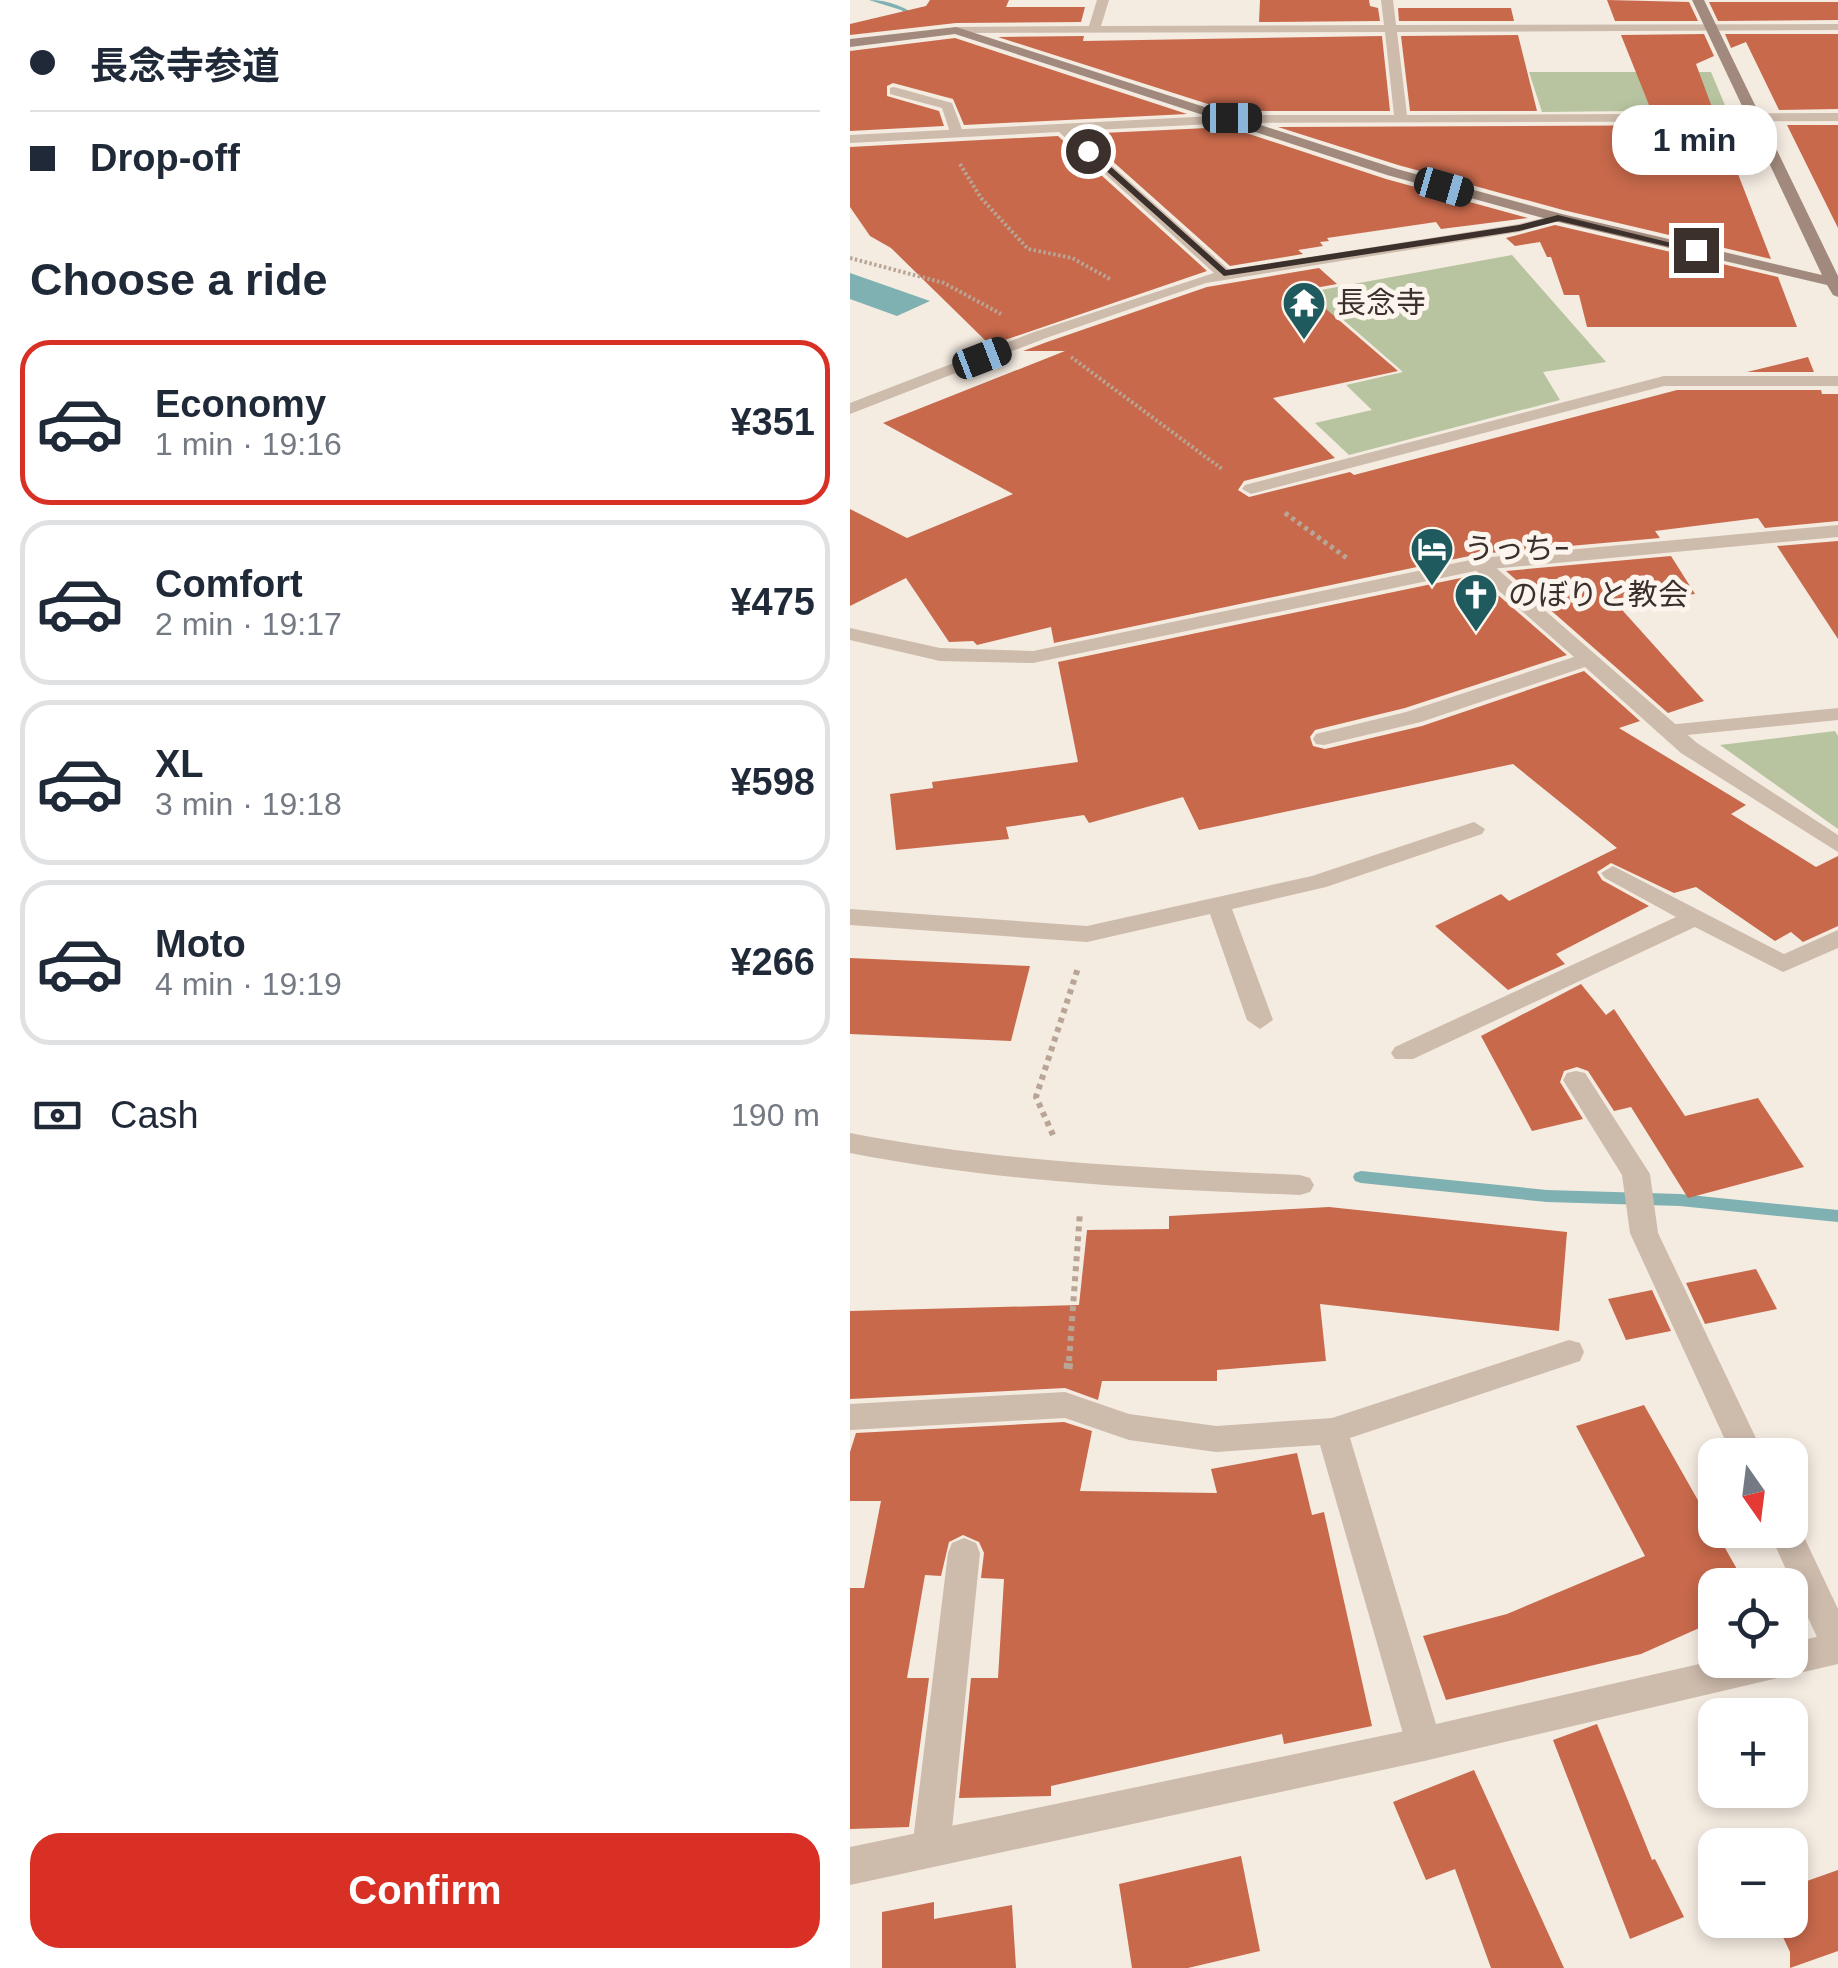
<!DOCTYPE html>
<html lang="en">
<head>
<meta charset="utf-8">
<style>
  :root { --surface:#fff; --page:#f6f6f7; --text:#1f2937; --muted:#747a83; --line:#e0e1e3; --accent:#d93025 }
  body { margin:0; font-family:Arial,"Noto Sans JP",sans-serif; background:var(--page); color:var(--text); height:100vh; display:flex; flex-direction:column; font-size:38px; white-space:nowrap }
  * { box-sizing:border-box; margin:0 }
  p { font-size:32px; color:var(--muted) }
  .icon { flex:none; width:55px; height:55px; fill:none; stroke:currentColor; stroke-width:2; stroke-linecap:round; stroke-linejoin:round }
  .map { position:relative; flex:1; overflow:hidden }
  .drawer { display:flex; flex-direction:column; background:var(--surface); width:850px }
  .drawer>* { flex:none }
  .guide { display:grid; align-content:center; height:220px; padding:0 30px; background:var(--surface) }
  .needle { width:65px; rotate:166deg }
  .fabs { position:absolute; left:848px; top:1438px; display:grid; gap:20px }
  .fabs a { display:grid; place-items:center; width:110px; height:110px; border-radius:20px; background:var(--surface); box-shadow:0 5px 15px #0003; font-size:50px }
  .end { position:absolute; width:45px; height:45px; margin:-22px; border:12px solid #3b302b; background:#fff; box-shadow:0 0 0 5px #fff }
  .from { border-radius:50% }
  .bubble { position:absolute; height:70px; border-radius:30px; background:var(--surface); box-shadow:0 5px 15px #0003; font-size:32px; font-weight:600; line-height:70px; text-align:center }
  .car { position:absolute; width:30px; height:60px; margin:-30px -15px; border-radius:12px; box-shadow:0 0 8px 2px #0007; background:linear-gradient(#222 24%,#8ab4d8 0 40%,#222 0 76%,#8ab4d8 0 86%,#222 0) }
  .guide b { display:flex; align-items:center; gap:35px; height:95px; font-size:38px }
  .guide b+b { border-top:2px solid var(--line) }
  .guide i { width:25px; height:25px; background:var(--text) }
  ul { padding:0; list-style:none }
  li { display:flex; align-items:center; gap:30px; height:165px; margin:0 20px 15px; padding:0 10px; border:5px solid var(--line); border-radius:30px }
  li div { flex:1 }
  li b { display:block; font-size:38px }
  li em { font-style:normal; font-weight:600 }
  li.active { border-color:var(--accent) }
  li>.icon { width:90px; height:90px; stroke-width:1.5 }
  h2 { padding:0 30px; font-size:45px; line-height:120px }
  .pay { display:flex; align-items:center; gap:25px; height:110px; padding:0 30px; font-size:38px }
  .pay p { margin-inline-start:auto }
  .button { display:flex; gap:20px; margin-top:auto; padding:20px 30px }
  .button a { flex:1; height:115px; border-radius:30px; background:var(--accent); color:#fff; font-size:40px; font-weight:600; line-height:115px; text-align:center }
  main { display:flex; flex:1; min-height:0 }
  .map>svg:first-child { display:block }
  .green { fill:#b8c4a0 }
  .water { fill:#7fb0b2 }
  .lines { fill:none; stroke-linecap:round; stroke-linejoin:round }
  .stream { fill:#7fb0b2; fill-rule:evenodd }
  .building { fill:#c8694b }
  .path-far3 { stroke:#b9a596; stroke-width:4; stroke-dasharray:2.5 2.5; stroke-linecap:butt }
  .path-far2 { stroke:#b9a596; stroke-width:5; stroke-dasharray:4 4; stroke-linecap:butt }
  .path-far1 { stroke:#b9a596; stroke-width:6; stroke-dasharray:5 5; stroke-linecap:butt }
  .path { stroke:#b9a596; stroke-width:9; stroke-dasharray:6 6; stroke-linecap:butt }
  .lane { fill:#cdbbac; fill-rule:evenodd }
  .street { fill:#cdbbac; fill-rule:evenodd }
  .secondary { fill:#a18a7d; fill-rule:evenodd }
  .route { fill:#3b302b }
  .labels { text-anchor:middle; stroke-width:10; stroke-linejoin:round; paint-order:stroke }
  .far-poi-label { font-size:30px; fill:#3b302b; stroke:#fbf5ee; text-anchor:start }
</style>
</head>
<body>
<main>
<section class="drawer">
<div class="guide">
<b><i class="from"></i>長念寺参道</b>
<b><i></i>Drop-off</b>
</div>
<h2>Choose a ride</h2>
<ul>
<li class="active"><svg class="icon" aria-label="car" viewBox="0 0 24 24"><path d="M5 17H2v-5l4-1 3-4h7l3 4 3 1v5h-3M9 17h6M6 11h13"/><circle cx="7" cy="17" r="2"/><circle cx="17" cy="17" r="2"/></svg><div><b>Economy</b><p>1 min · 19:16</p></div><em>¥351</em></li>
<li><svg class="icon" aria-label="car" viewBox="0 0 24 24"><path d="M5 17H2v-5l4-1 3-4h7l3 4 3 1v5h-3M9 17h6M6 11h13"/><circle cx="7" cy="17" r="2"/><circle cx="17" cy="17" r="2"/></svg><div><b>Comfort</b><p>2 min · 19:17</p></div><em>¥475</em></li>
<li><svg class="icon" aria-label="car" viewBox="0 0 24 24"><path d="M5 17H2v-5l4-1 3-4h7l3 4 3 1v5h-3M9 17h6M6 11h13"/><circle cx="7" cy="17" r="2"/><circle cx="17" cy="17" r="2"/></svg><div><b>XL</b><p>3 min · 19:18</p></div><em>¥598</em></li>
<li><svg class="icon" aria-label="car" viewBox="0 0 24 24"><path d="M5 17H2v-5l4-1 3-4h7l3 4 3 1v5h-3M9 17h6M6 11h13"/><circle cx="7" cy="17" r="2"/><circle cx="17" cy="17" r="2"/></svg><div><b>Moto</b><p>4 min · 19:19</p></div><em>¥266</em></li>
</ul>
<div class="pay"><svg class="icon" aria-label="cash" viewBox="0 0 24 24"><path d="M3 7h18v10H3z"/><circle cx="12" cy="12" r="2"/></svg>Cash<p>190 m</p></div>
<div class="button"><a>Confirm</a></div>
</section>
<div class="map">
<svg width="988" height="1968" viewBox="0 0 988 1968">
  <rect width="100%" height="100%" fill="#f4ebe1"/>
  <path class="green" d="M 679,72 L 861,72 L 877,110 L 692,112 Z
    M 662,255 L 756,362 L 693,372 L 710,400 L 499,455 L 465,423 L 522,410 L 496,385 L 553,372 L 490,317 L 475,319 L 449,294 Z
    M 985,731 L 988,736 L 988,829 L 870,745 Z"/>
  <path class="water" d="M 0,273 L 80,301 L 47,316 L 0,299 Z"/>
  <g class="lines">
    <path class="stream" d="M 19,0 C 39,0 57,7 72,20 L 67,21 L 51,10 Z
      M 511,1171 L 697,1190 L 830,1194 L 988,1210 L 988,1222 L 830,1206 L 697,1202 L 511,1183 L 505,1181 L 503,1177 L 505,1173 Z"/>
  </g>
  <path class="building" d="M 80,0 L 159,0 L 156,7 L 235,7 L 231,22 L 106,23 L 0,35 L 0,24 L 76,6 Z
    M 410,0 L 519,0 L 520,6 L 528,8 L 530,21 L 409,22 Z
    M 757,0 L 839,2 L 848,21 L 765,21 Z
    M 859,2 L 988,2 L 988,20 L 868,21 Z
    M 548,8 L 661,8 L 664,21 L 549,21 Z
    M 854,34 L 864,56 L 846,64 L 863,110 L 801,110 L 771,35 Z
    M 875,34 L 988,34 L 988,109 L 929,110 L 896,42 L 881,48 Z
    M 668,35 L 687,111 L 560,111 L 551,36 Z
    M 234,36 L 233,41 L 532,36 L 540,111 L 380,111 L 148,37 Z
    M 105,38 L 337,114 L 114,125 L 103,99 L 43,83 L 37,86 L 37,96 L 89,111 L 94,126 L 0,131 L 0,51 Z
    M 869,125 L 921,259 L 713,210 L 548,165 L 428,127 Z
    M 937,125 L 988,125 L 988,228 Z
    M 378,127 L 536,179 L 678,218 L 591,229 L 586,222 L 477,238 L 479,241 L 470,242 L 473,246 L 448,250 L 453,254 L 380,266 L 232,134 Z
    M 208,136 L 357,271 L 140,345 L 41,248 L 20,236 L 0,207 L 0,147 Z
    M 705,225 L 928,277 L 947,327 L 737,327 L 729,295 L 714,295 L 701,257 L 697,257 L 690,242 L 665,246 L 656,238 Z
    M 469,268 L 487,284 L 454,290 L 548,371 L 423,398 L 485,458 L 394,481 L 388,490 L 399,497 L 500,472 L 504,475 L 827,390 L 971,390 L 972,394 L 988,394 L 988,521 L 915,528 L 908,518 L 805,531 L 810,538 L 629,554 L 204,643 L 201,627 L 127,645 L 123,641 L 99,642 L 56,578 L 0,606 L 0,509 L 57,538 L 163,494 L 33,423 L 215,351 L 173,351 L 197,342 L 357,287 Z
    M 958,357 L 964,372 L 897,372 Z
    M 988,541 L 988,639 L 927,546 Z
    M 821,556 L 845,594 L 765,602 L 854,701 L 818,713 L 656,571 Z
    M 625,575 L 717,655 L 555,708 L 465,730 L 460,737 L 463,746 L 475,749 L 572,726 L 734,671 L 790,721 L 769,728 L 896,805 L 881,814 L 966,867 L 988,856 L 988,926 L 953,942 L 941,932 L 925,941 L 846,887 L 824,893 L 761,863 L 747,872 L 752,880 L 799,906 L 706,954 L 715,964 L 658,990 L 585,926 L 651,894 L 659,901 L 767,848 L 663,764 L 349,830 L 333,797 L 239,823 L 234,815 L 156,827 L 159,839 L 46,850 L 40,794 L 83,788 L 82,782 L 228,762 L 208,662 Z
    M 0,958 L 180,966 L 161,1041 L 0,1034 Z
    M 731,984 L 756,1015 L 764,1009 L 835,1116 L 908,1098 L 954,1167 L 838,1198 L 781,1107 L 764,1111 L 738,1071 L 727,1067 L 714,1071 L 710,1082 L 733,1119 L 682,1131 L 631,1036 Z
    M 479,1207 L 717,1232 L 709,1331 L 470,1304 L 476,1361 L 367,1370 L 367,1381 L 252,1381 L 248,1400 L 215,1388 L 0,1399 L 0,1311 L 229,1305 L 237,1230 L 319,1229 L 319,1216 Z
    M 906,1269 L 927,1309 L 855,1324 L 836,1283 Z
    M 802,1290 L 821,1331 L 776,1340 L 758,1299 Z
    M 794,1405 L 896,1585 L 865,1585 L 865,1621 L 791,1654 L 596,1700 L 573,1636 L 657,1614 L 795,1556 L 726,1426 Z
    M 214,1422 L 242,1431 L 230,1491 L 367,1493 L 361,1469 L 447,1453 L 462,1515 L 474,1512 L 522,1726 L 434,1744 L 432,1734 L 201,1786 L 201,1796 L 109,1798 L 121,1678 L 148,1678 L 154,1579 L 131,1578 L 134,1553 L 129,1542 L 113,1535 L 99,1542 L 91,1576 L 75,1575 L 57,1678 L 79,1678 L 59,1827 L 0,1829 L 0,1588 L 14,1588 L 31,1501 L 0,1501 L 0,1452 L 6,1433 Z
    M 747,1724 L 802,1860 L 805,1859 L 834,1917 L 780,1939 L 703,1740 Z
    M 624,1770 L 714,1968 L 641,1968 L 605,1869 L 576,1880 L 543,1802 Z
    M 391,1856 L 410,1951 L 338,1968 L 282,1968 L 269,1884 Z
    M 988,1870 L 988,1951 L 940,1968 L 940,1952 L 925,1920 L 940,1920 L 940,1887 Z
    M 84,1902 L 84,1919 L 162,1905 L 166,1968 L 32,1968 L 32,1912 Z"/>
  <g class="lines">
    <path class="path-far3" d="M 110,164 L 131,198 L 178,249 L 222,258 L 260,279
      M 0,258 L 94,283 L 151,314
      M 221,357 L 372,469
      M 435,513 L 438,515"/>
    <path class="path-far2" d="M 435,513 L 498,559"/>
    <path class="path-far1" d="M 203,1135 L 186,1097 L 228,968
      M 219,1361 L 230,1212"/>
    <path class="path" d="M 218,1369 L 219,1358"/>
    <path class="lane" d="M 44,87 L 102,103 L 113,132 L 101,135 L 92,108 L 40,94 L 40,88 Z
      M 630,558 L 637,560 L 847,743 L 988,835 L 988,852 L 831,753 L 735,667 L 571,722 L 474,745 L 466,744 L 463,739 L 466,734 L 556,712 L 724,657 L 623,568 L 620,564 Z
      M 719,1340 L 730,1343 L 734,1352 L 730,1361 L 500,1438 L 586,1724 L 867,1660 L 940,1660 L 940,1643 L 988,1632 L 988,1664 L 574,1761 L 561,1756 L 556,1744 L 470,1445 L 366,1452 L 279,1440 L 215,1418 L 0,1430 L 0,1404 L 215,1392 L 279,1414 L 366,1426 L 482,1418 Z
      M 114,1538 L 126,1543 L 130,1553 L 100,1849 L 94,1862 L 81,1867 L 68,1862 L 62,1849 L 98,1553 L 102,1543 Z"/>
    <path class="street" d="M 247,0 L 259,0 L 251,26 L 534,25 L 531,0 L 543,0 L 546,25 L 988,24 L 988,30 L 547,32 L 557,115 L 988,113 L 988,121 L 382,123 L 223,131 L 379,270 L 669,224 L 709,214 L 716,218 L 669,232 L 356,283 L 196,338 L 0,414 L 0,403 L 184,332 L 364,273 L 209,132 L 0,143 L 0,135 L 382,115 L 544,115 L 535,32 L 106,33 L 100,30 L 106,27 L 239,26 Z
      M 814,376 L 988,376 L 988,386 L 814,386 L 401,494 L 392,489 L 395,485 Z
      M 988,525 L 988,537 L 630,570 L 183,663 L 90,661 L 0,640 L 0,628 L 90,648 L 183,651 L 630,558 Z
      M 988,708 L 988,720 L 817,737 L 806,731 L 817,725 Z
      M 624,822 L 635,829 L 632,834 L 476,887 L 382,909 L 423,1020 L 410,1029 L 397,1020 L 360,914 L 237,942 L 0,925 L 0,909 L 237,926 L 462,876 Z
      M 763,866 L 934,954 L 988,930 L 988,948 L 933,972 L 845,927 L 563,1059 L 545,1059 L 541,1053 L 545,1047 L 826,917 L 755,878 L 751,873 Z
      M 726,1071 L 735,1073 L 800,1174 L 808,1233 L 914,1455 L 882,1455 L 780,1233 L 772,1175 L 713,1080 L 717,1073 Z
      M 0,1133 C 149,1162 298,1168 450,1175 L 460,1178 L 464,1185 L 460,1192 L 450,1195 C 298,1189 149,1182 0,1153 Z
      M 940,1518 L 946,1520 L 988,1609 L 988,1662 L 976,1657 L 918,1530 L 940,1530 Z
      M 574,1727 L 587,1732 L 592,1744 L 587,1756 L 574,1761 L 0,1885 L 0,1847 Z"/>
    <path class="secondary" d="M 842,0 L 854,0 L 988,276 L 988,297 L 983,295 L 977,285 L 704,221 L 537,175 L 105,34 L 0,47 L 0,39 L 106,27 L 547,169 L 712,214 L 972,275 Z"/>
  </g>
  <path class="route" d="M 241,149 L 376,270 L 669,225 L 708,215 L 850,250 L 846,253 L 709,221 L 669,231 L 374,276 L 234,151 Z"/>
  <defs>
    <symbol id="temple-pin" viewBox="-11 -11 22 30"><path d="M0 17L-7.5 6A9.5 9.5 0 1 1 7.5 6Z" fill="#1f5a5e" stroke="#fbf5ee"/><path d="M0-6L5-2H3V0L6.5 2.5H4V6H1.5V3h-3V6H-4V2.5H-6.5L-3 0V-2H-5Z" fill="#fff"/></symbol>
    <symbol id="hotel-pin" viewBox="-11 -11 22 30"><path d="M0 17L-7.5 6A9.5 9.5 0 1 1 7.5 6Z" fill="#1f5a5e" stroke="#fbf5ee"/><path d="M-6-4.5h1.5V1H6V5H4.5V3h-9V5H-6ZM-4 0a1.8 1.8 0 1 1 3.6 0ZM.5 0V-2.5h3Q6-2.5 6 0Z" fill="#fff"/></symbol>
    <symbol id="church-pin" viewBox="-11 -11 22 30"><path d="M0 17L-7.5 6A9.5 9.5 0 1 1 7.5 6Z" fill="#1f5a5e" stroke="#fbf5ee"/><path d="M-1.2-6h2.4v3.5h3.3v2.4h-3.3V6h-2.4V-.1h-3.3v-2.4h3.3Z" fill="#fff"/></symbol>
  </defs>
  <g fill-rule="evenodd">
    <use href="#temple-pin" x="429" y="278" width="50" height="68"/>
    <use href="#hotel-pin" x="557" y="524" width="50" height="68"/>
    <use href="#church-pin" x="601" y="570" width="50" height="68"/>
  </g>
  <g class="labels">
    <g class="far-poi-label">
      <text x="486" y="313">長念寺</text>
      <text x="614" y="559">うっちｰ</text>
      <text x="658" y="605">のぼりと教会</text>
    </g>
  </g>
</svg>
<div class="fabs">
<a><svg class="needle" viewBox="-14 -14 28 28"><path d="M0-13l5 13h-10z" fill="#e53935"/><path d="M0 13l5-13h-10z" fill="#747a83"/></svg></a>
<a><svg class="icon" aria-label="locate" viewBox="0 0 24 24"><circle cx="12" cy="12" r="6"/><path d="M12 2v4M12 18v4M2 12h4M18 12h4"/></svg></a>
<a>+</a>
<a>−</a>
</div>
<i class="end from" style="left:238px;top:151px"></i>
<i class="end" style="left:846px;top:250px"></i>
<div class="bubble" style="left:762px;top:105px;width:165px">1 min</div>
<i class="car" style="left:382px;top:118px;rotate:90deg"></i>
<i class="car" style="left:594px;top:187px;rotate:106deg"></i>
<i class="car" style="left:132px;top:358px;rotate:69deg"></i>
</div>
</main>
</body>
</html>
